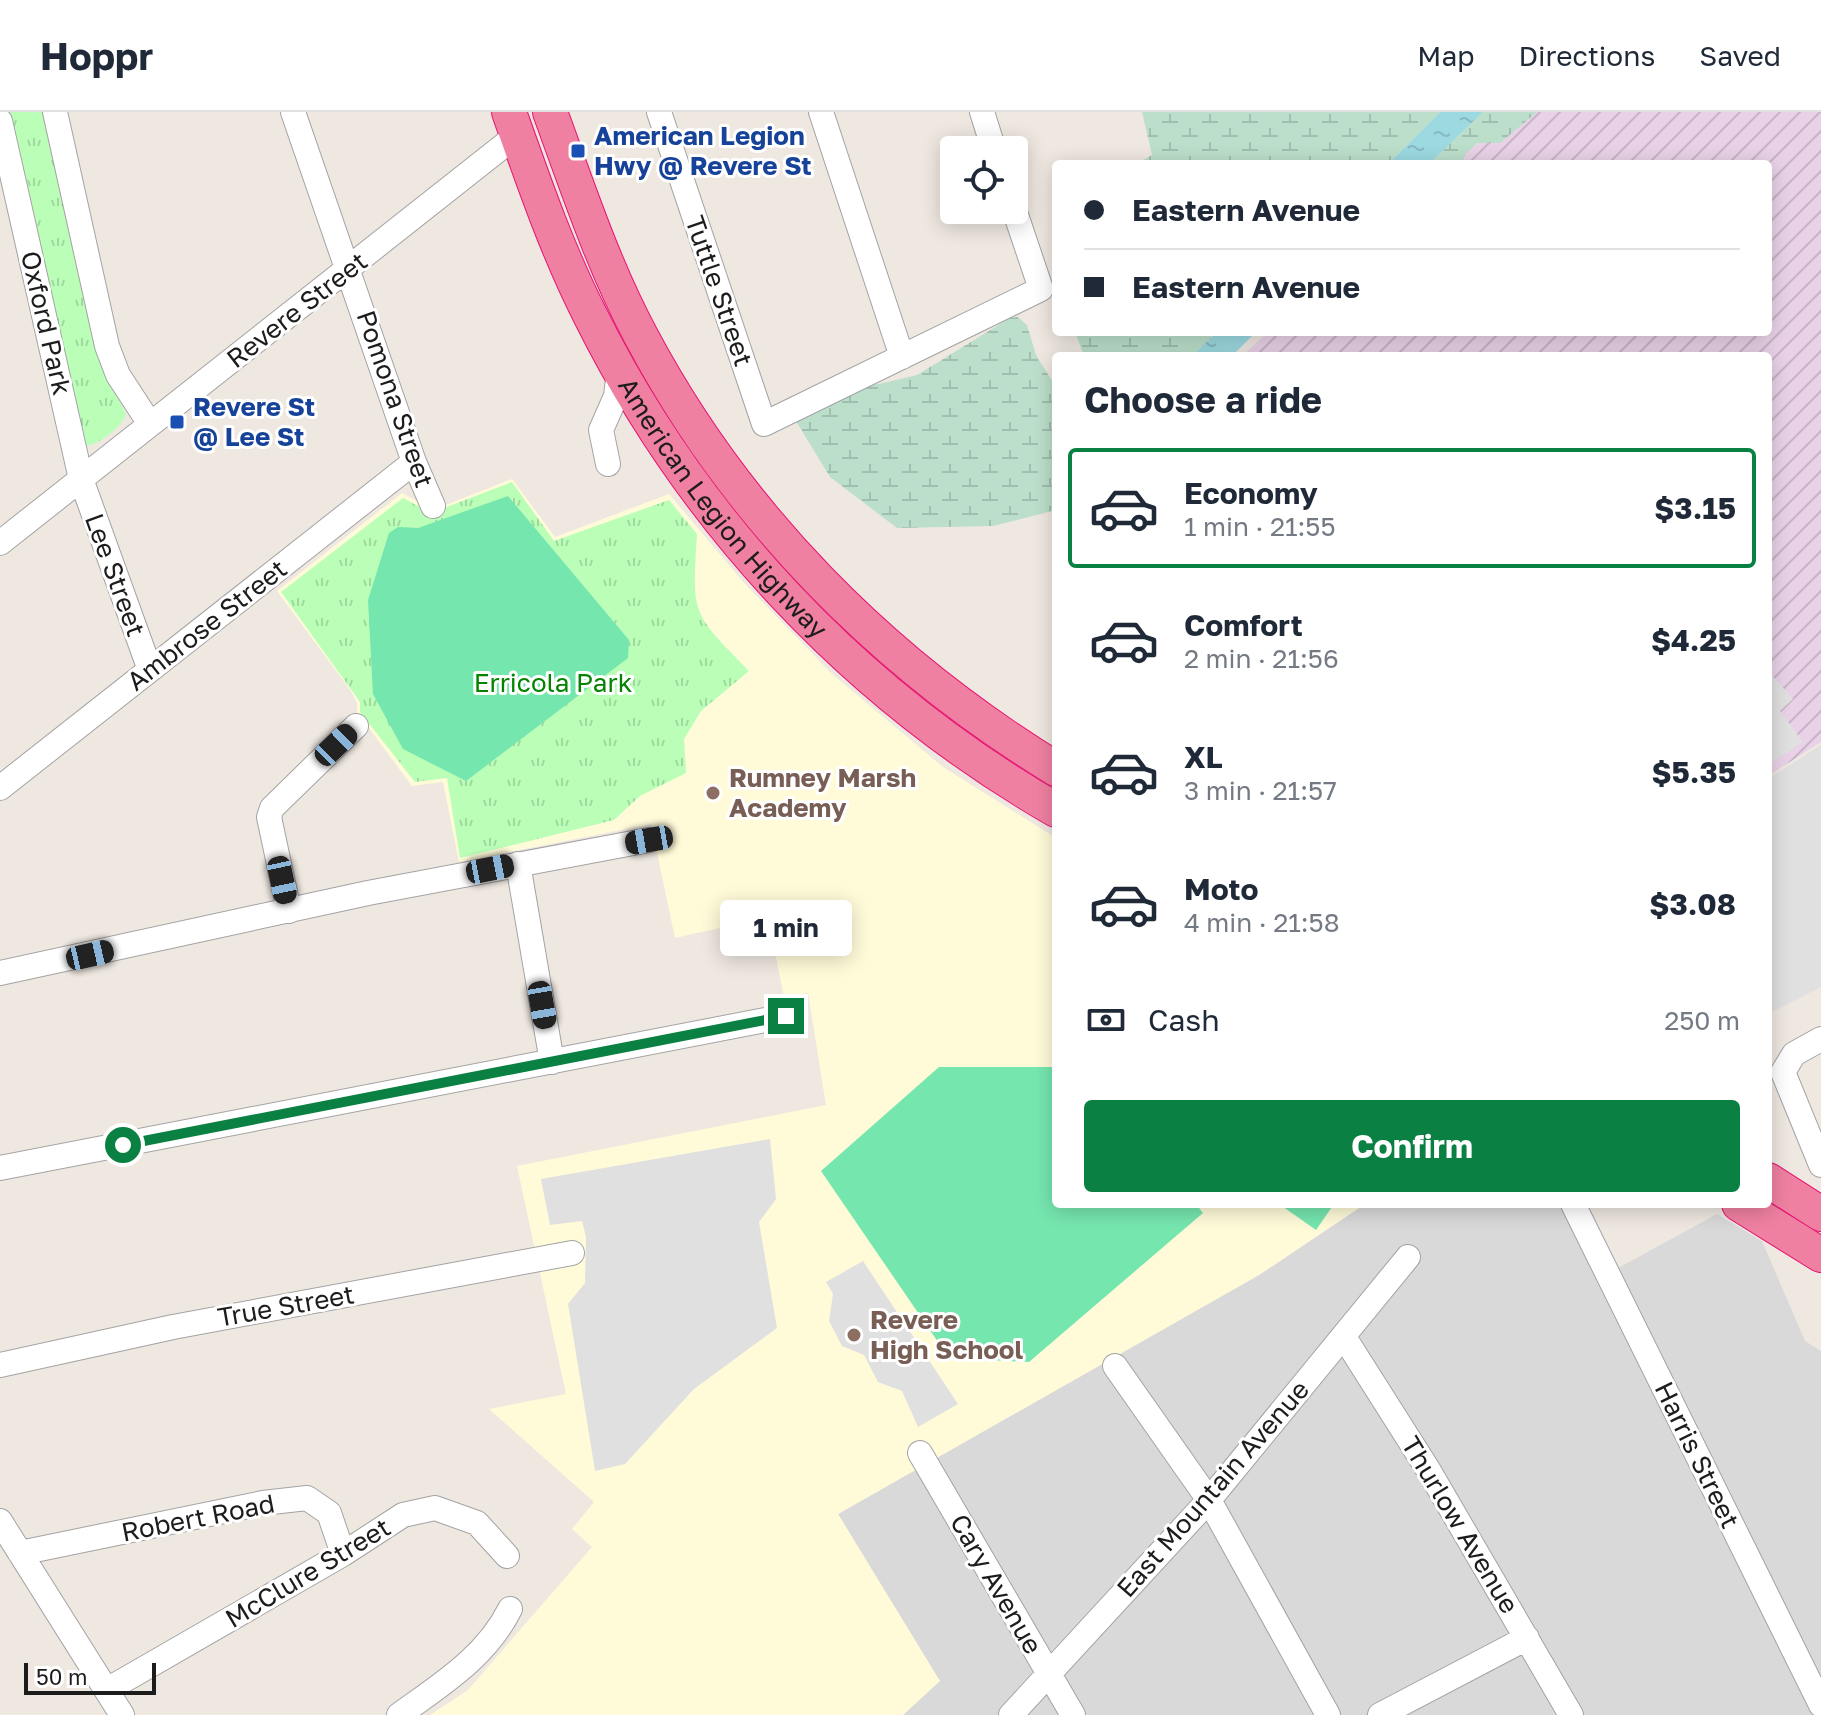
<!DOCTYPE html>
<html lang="en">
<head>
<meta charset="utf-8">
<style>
  :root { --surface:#fff; --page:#f6f6f7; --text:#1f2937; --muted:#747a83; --line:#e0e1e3; --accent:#0b8043 }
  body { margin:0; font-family:"Golos Text",sans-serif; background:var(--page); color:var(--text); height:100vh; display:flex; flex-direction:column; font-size:30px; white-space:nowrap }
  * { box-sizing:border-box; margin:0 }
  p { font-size:26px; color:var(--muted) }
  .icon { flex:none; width:44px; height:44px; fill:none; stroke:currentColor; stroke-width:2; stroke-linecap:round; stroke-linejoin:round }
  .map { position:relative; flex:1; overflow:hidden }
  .side { position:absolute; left:1052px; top:240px; width:720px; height:856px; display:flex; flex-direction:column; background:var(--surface); border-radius:8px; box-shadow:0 4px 20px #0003 }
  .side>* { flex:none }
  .guide { position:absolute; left:1052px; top:48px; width:720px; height:176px; border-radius:8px; box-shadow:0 4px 20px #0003; display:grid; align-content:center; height:176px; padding:0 32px; background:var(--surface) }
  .fabs { position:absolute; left:940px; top:24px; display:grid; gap:16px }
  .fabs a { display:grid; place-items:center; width:88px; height:88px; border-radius:8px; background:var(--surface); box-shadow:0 4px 20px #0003; font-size:40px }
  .scale { position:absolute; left:24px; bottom:20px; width:132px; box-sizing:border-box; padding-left:8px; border:4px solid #1c1c1c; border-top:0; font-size:22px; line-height:28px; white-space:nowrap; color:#1c1c1c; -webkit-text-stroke:6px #fff; paint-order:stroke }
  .end { position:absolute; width:36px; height:36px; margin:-18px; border:10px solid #0b8043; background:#fff; box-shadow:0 0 0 4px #fff }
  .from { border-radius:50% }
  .bubble { position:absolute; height:56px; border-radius:8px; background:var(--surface); box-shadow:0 4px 20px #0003; font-size:26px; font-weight:700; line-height:56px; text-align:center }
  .car { position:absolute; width:24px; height:48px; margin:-24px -12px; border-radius:10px; box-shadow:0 0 6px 2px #0007; background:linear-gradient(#222 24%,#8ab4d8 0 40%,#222 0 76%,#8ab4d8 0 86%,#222 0) }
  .guide b { display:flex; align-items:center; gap:28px; height:76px; font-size:30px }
  .guide b+b { border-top:2px solid var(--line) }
  .guide i { width:20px; height:20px; background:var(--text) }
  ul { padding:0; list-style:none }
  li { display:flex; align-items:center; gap:24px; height:120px; margin:0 16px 12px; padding:0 16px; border:4px solid transparent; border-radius:8px }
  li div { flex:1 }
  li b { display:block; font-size:30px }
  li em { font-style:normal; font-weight:700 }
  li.active { border-color:var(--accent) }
  li>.icon { width:72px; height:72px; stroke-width:1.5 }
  h2 { padding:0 32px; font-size:36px; line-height:96px }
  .pay { display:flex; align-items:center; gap:20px; height:88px; padding:0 32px; font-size:30px }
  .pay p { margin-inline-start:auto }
  .button { display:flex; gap:16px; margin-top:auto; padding:16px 32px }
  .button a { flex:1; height:92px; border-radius:8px; background:var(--accent); color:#fff; font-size:32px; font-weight:700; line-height:92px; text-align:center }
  header { display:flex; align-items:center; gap:48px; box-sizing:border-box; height:112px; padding:0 40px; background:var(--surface); border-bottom:2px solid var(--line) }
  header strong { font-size:38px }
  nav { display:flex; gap:44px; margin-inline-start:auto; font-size:28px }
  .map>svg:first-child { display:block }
  .residential { fill:#dad9d9 }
  .industrial { fill:url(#industrial-furrows) }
  .education { fill:#fffbd9 }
  .wetland { fill:url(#wetland-marsh) }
  .park { fill:url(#park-tufts) }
  .pitch { fill:#76e6af }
  .parking { fill:#e0e0e0 }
  .water { fill:url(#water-ripples) }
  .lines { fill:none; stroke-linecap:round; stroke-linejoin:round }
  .minor-casing { stroke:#a3a3a3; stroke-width:26 }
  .highway-casing { stroke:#e71373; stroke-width:36 }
  .minor { stroke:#fff; stroke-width:24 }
  .highway { stroke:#ef80a1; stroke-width:34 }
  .route { stroke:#0b8043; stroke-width:10 }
  .transit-dot { fill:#1a4fb4; stroke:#fff; stroke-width:3 }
  .education-dot { fill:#8d6e63; stroke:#fff; stroke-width:3 }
  .labels { text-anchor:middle; stroke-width:6; stroke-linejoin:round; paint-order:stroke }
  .transit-label { font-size:26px; font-weight:bold; fill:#164399; stroke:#fff; text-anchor:start }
  .street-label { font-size:26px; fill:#1c1c1c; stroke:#fff }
  .park-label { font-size:26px; fill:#048301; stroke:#fff }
  .education-label { font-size:26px; font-weight:bold; fill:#785e54; stroke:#fff; text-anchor:start }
</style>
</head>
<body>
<header>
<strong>Hoppr</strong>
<nav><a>Map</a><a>Directions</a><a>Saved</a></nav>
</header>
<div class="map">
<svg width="1821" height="1603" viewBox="0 0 1821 1603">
  <defs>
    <pattern id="industrial-furrows" width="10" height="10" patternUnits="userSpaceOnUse" patternTransform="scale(2)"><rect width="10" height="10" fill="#e9d2e7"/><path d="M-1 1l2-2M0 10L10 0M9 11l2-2" fill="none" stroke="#c7b4c6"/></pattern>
    <pattern id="wetland-marsh" width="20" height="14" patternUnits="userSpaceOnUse" patternTransform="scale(2)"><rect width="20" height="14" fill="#bcdfcb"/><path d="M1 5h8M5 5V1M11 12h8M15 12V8" fill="none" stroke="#a1bfae"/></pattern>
    <pattern id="park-tufts" width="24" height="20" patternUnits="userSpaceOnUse" patternTransform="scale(2)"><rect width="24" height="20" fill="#bafeb8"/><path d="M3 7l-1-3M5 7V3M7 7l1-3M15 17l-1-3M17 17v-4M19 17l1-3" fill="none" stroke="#9fd99e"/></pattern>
    <pattern id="water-ripples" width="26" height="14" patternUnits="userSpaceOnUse" patternTransform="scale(2)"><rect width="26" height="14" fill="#9cd9e1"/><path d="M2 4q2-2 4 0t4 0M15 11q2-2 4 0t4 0" fill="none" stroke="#86bac0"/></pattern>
  </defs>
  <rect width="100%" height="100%" fill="#efe8e1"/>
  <path class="residential" d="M 1365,1092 L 1560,1092 L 1598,1167 L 1717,1102 L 1762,1129 L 1805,1229 L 1821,1239 L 1821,1603 L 903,1603 L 939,1569 L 838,1402 L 1259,1163 Z"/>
  <path class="industrial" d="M 1511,0 L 1821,0 L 1821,630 L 1768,664 L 1768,244 L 1242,244 L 1268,220 L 1768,220 L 1768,52 L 1454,52 Z"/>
  <path class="education" d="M 512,367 L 555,425 L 669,382 L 745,472 L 832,562 L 943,655 L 1056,726 L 1056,1092 L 1365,1092 L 1259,1163 L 838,1402 L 940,1569 L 903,1603 L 430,1603 L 468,1578 L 592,1435 L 572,1417 L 594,1390 L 489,1297 L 566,1282 L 517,1054 L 826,993 L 808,881 L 784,885 L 768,805 L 675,826 L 651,712 L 459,750 L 443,670 L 412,674 L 357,600 L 357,591 L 351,579 L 277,479 L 402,381 L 433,398 Z"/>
  <path class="wetland" d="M 1142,0 L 1440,0 L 1388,52 L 1136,52 L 1152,43 Z
    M 1483,0 L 1537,0 L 1500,31 L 1477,31 L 1465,43 L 1462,52 L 1429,52 Z
    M 1018,205 L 1027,213 L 1036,243 L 1056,275 L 1056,398 L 993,414 L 897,416 L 830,365 L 794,306 L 850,273 L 879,272 L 917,263 L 1010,206 Z
    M 1075,220 L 1217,220 L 1192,244 L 1084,244 Z"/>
  <path class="park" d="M 7,0 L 48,0 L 111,272 L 126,302 C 121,316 98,334 83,334 Z
    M 512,370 L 554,429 L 669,388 L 697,422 C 692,505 691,499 749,559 L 701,599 L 684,627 L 686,661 L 640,684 L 614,708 L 460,746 L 447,666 L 415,670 L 360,600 L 360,590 L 281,480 L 403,386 L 431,401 Z"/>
  <path class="pitch" d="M 508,384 L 629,528 L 628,546 L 466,669 L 403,637 L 373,582 L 368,488 L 389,421 L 398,415 L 418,416 Z
    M 939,955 L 1056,955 L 1056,1092 L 1196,1092 L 1203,1101 L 1029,1250 L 949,1246 L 821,1059 Z
    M 1279,1092 L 1334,1092 L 1316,1118 Z"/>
  <path class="parking" d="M 1768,559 L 1793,587 L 1780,599 L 1803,630 L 1768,653 Z
    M 1821,633 L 1821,875 L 1768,902 L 1768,667 Z
    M 770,1027 L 776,1087 L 759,1110 L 777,1216 L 694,1277 L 625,1352 L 595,1359 L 568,1192 L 585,1171 L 586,1125 L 582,1109 L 550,1113 L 541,1067 Z
    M 863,1149 L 958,1292 L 918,1315 L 902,1279 L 878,1270 L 864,1243 L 842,1234 L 829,1209 L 833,1182 L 826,1170 Z"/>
  <path class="water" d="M 1440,0 L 1483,0 L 1429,52 L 1388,52 Z
    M 1217,220 L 1256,220 L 1232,244 L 1192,244 Z"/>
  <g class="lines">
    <defs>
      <path id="minor" d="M 55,0 L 107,234 L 118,263 L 150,312
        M 293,0 L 414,350 L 433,394
        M 659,0 L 764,312 L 1041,177 L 1014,97
        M 821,0 L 902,245
        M 982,0 L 994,38
        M 0,9 L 81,367 L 150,558
        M 608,352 L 601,318 L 616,284 L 619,259
        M 0,431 L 517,23
        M 0,676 L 414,350
        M 518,752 L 552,950
        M 289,799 L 269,705 L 272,696 L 356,614
        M 0,861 L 368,781 L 649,728
        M 1821,927 L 1794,942 L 1783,960 L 1821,1053
        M 0,1056 L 786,904
        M 1573,1092 L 1821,1593
        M 1344,1225 L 1429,1359 L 1571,1603
        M 0,1253 L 173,1215 L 572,1141
        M 1115,1254 L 1209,1388 L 1328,1603
        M 920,1341 L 1073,1603
        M 0,1409 L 122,1603
        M 20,1441 L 263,1391 L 307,1386 L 329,1401 L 343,1442
        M 107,1578 L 343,1442 L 403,1403 L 435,1396 L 477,1411 L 507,1444
        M 399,1603 C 442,1572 486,1545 510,1497
        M 1011,1603 L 1209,1388 L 1408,1145
        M 1380,1603 L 1527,1526"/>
      <g id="highway">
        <path id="s1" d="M 509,0 C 533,68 557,138 590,203 C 693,410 855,582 1056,698"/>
        <path d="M 550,0 C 578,76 603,153 641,224 C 737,405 883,551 1056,657"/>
        <path d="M 1768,1068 L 1821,1102"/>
        <path d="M 1739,1092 L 1821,1143"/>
      </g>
    </defs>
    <use href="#minor" class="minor-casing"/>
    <use href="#highway" class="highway-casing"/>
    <use href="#minor" class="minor"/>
    <use href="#highway" class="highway"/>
  </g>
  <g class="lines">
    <path class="route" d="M 123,1033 L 786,904"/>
  </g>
  <g class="transit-dot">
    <rect x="570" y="31" width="16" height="16" rx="4"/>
    <rect x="169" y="302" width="16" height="16" rx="4"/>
  </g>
  <g class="education-dot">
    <circle cx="713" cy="681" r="8"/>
    <circle cx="854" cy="1223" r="8"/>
  </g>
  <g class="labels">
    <g class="transit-label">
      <text x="594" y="33">American Legion<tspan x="594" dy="30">Hwy @ Revere St</tspan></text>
      <text x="193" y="304">Revere St<tspan x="193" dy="30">@ Lee St</tspan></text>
    </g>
    <g class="street-label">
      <text transform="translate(719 179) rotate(71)" y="9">Tuttle Street</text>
      <text transform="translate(297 198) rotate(-38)" y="9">Revere Street</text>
      <text transform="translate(46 211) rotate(77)" y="9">Oxford Park</text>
      <text transform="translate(395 287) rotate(71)" y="9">Pomona Street</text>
      <text dy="9" stroke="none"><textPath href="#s1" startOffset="454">American Legion Highway</textPath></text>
      <text transform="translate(115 463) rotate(70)" y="9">Lee Street</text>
      <text transform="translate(207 513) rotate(-38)" y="9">Ambrose Street</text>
      <text transform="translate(286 1194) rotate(-10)" y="9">True Street</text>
      <text transform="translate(1697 1343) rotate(64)" y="9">Harris Street</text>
      <text transform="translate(1213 1377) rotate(-49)" y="9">East Mountain Avenue</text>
      <text transform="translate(198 1406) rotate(-11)" y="9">Robert Road</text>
      <text transform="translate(1460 1413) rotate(59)" y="9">Thurlow Avenue</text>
      <text transform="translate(308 1461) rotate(-31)" y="9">McClure Street</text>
      <text transform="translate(996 1472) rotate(60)" y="9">Cary Avenue</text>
    </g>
    <g class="park-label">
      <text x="553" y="580">Erricola Park</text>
    </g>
    <g class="education-label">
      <text x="729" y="675">Rumney Marsh<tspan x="729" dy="30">Academy</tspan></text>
      <text x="870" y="1217">Revere<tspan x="870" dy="30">High School</tspan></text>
    </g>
  </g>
</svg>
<div class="fabs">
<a><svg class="icon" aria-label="locate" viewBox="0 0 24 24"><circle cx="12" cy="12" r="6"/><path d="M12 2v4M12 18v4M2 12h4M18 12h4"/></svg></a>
</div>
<div class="scale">50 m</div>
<i class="end from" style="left:123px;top:1033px"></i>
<i class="end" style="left:786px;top:904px"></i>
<div class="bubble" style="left:720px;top:788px;width:132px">1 min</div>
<i class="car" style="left:336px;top:633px;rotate:46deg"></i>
<i class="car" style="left:649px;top:728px;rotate:260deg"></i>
<i class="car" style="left:490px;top:757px;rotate:79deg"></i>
<i class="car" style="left:282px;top:768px;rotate:168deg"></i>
<i class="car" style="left:90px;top:843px;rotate:77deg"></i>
<i class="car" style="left:542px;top:893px;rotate:170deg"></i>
<div class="guide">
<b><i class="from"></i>Eastern Avenue</b>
<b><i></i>Eastern Avenue</b>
</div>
<section class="side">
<h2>Choose a ride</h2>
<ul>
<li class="active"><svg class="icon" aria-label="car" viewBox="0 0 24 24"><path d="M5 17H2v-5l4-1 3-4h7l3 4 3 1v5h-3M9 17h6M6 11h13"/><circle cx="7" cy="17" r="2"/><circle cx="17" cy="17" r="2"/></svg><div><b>Economy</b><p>1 min · 21:55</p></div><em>$3.15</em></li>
<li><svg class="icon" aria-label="car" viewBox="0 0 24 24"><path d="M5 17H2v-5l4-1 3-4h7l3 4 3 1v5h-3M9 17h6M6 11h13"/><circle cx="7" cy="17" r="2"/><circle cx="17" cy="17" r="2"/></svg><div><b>Comfort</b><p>2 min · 21:56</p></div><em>$4.25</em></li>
<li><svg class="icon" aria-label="car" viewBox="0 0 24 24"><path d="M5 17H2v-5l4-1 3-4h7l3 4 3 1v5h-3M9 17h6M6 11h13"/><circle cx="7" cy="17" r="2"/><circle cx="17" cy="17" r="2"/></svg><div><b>XL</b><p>3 min · 21:57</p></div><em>$5.35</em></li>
<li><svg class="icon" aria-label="car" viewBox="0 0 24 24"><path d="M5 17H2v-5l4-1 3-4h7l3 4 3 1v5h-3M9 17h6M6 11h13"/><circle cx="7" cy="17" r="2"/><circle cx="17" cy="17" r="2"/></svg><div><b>Moto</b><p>4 min · 21:58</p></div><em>$3.08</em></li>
</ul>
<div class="pay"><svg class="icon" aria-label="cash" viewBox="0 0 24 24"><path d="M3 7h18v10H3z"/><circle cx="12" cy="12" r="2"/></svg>Cash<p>250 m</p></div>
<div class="button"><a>Confirm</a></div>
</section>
</div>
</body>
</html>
